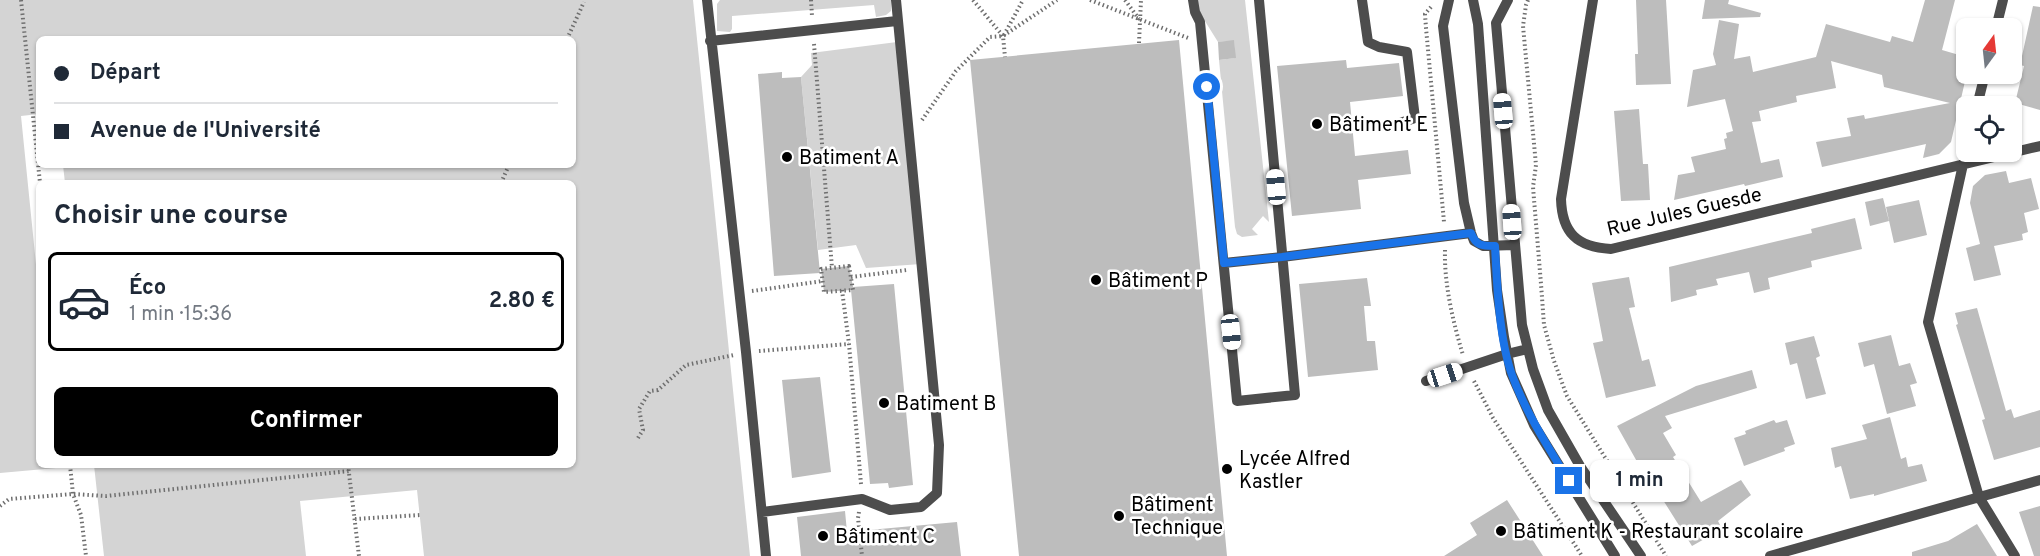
<!DOCTYPE html>
<html lang="fr">
<head>
<meta charset="utf-8">
<style>
  :root { --surface:#fff; --page:#f2f2f3; --text:#1f2937; --muted:#747a83; --line:#e0e1e3; --accent:#000 }
  body { margin:0; font-family:Overpass,sans-serif; background:var(--page); color:var(--text); height:100vh; display:flex; flex-direction:column; font-size:22px; white-space:nowrap }
  * { box-sizing:border-box; margin:0 }
  p { font-size:20px; color:var(--muted) }
  .icon { flex:none; width:33px; height:33px; fill:none; stroke:currentColor; stroke-width:2; stroke-linecap:round; stroke-linejoin:round }
  .map { position:relative; flex:1; overflow:hidden }
  .side { position:absolute; left:36px; top:180px; width:540px; height:288px; display:flex; flex-direction:column; background:var(--surface); border-radius:9px; box-shadow:0 2px 4px #0004 }
  .side>* { flex:none }
  .guide { position:absolute; left:36px; top:36px; width:540px; height:132px; border-radius:9px; box-shadow:0 2px 4px #0004; display:grid; align-content:center; height:132px; padding:0 18px; background:var(--surface) }
  .needle { width:39px; rotate:15deg }
  .tools { position:absolute; left:1956px; top:18px; display:grid; gap:12px }
  .tools a { display:grid; place-items:center; width:66px; height:66px; border-radius:9px; background:var(--surface); box-shadow:0 2px 4px #0004; font-size:30px }
  .end { position:absolute; width:27px; height:27px; margin:-14px; border:8px solid #1a73e8; background:#fff; box-shadow:0 0 0 3px #fff }
  .from { border-radius:50% }
  .bubble { position:absolute; height:42px; border-radius:9px; background:var(--surface); box-shadow:0 2px 4px #0004; font-size:20px; font-weight:700; line-height:42px; text-align:center }
  .car { position:absolute; width:18px; height:36px; margin:-18px -9px; border-radius:8px; box-shadow:0 0 4px 2px #0007; background:linear-gradient(#fff 24%,#345 0 40%,#fff 0 76%,#345 0 86%,#fff 0) }
  .guide b { display:flex; align-items:center; gap:21px; height:57px; font-size:22px }
  .guide b+b { border-top:2px solid var(--line) }
  .guide i { width:15px; height:15px; background:var(--text) }
  ul { padding:0; list-style:none }
  li { display:flex; align-items:center; gap:18px; height:99px; margin:0 12px 9px; padding:0 6px; border:3px solid transparent; border-radius:9px }
  li div { flex:1 }
  li b { display:block; font-size:22px }
  li em { font-style:normal; font-weight:700 }
  li.active { border-color:var(--accent) }
  li>.icon { width:54px; height:54px; stroke-width:1.5 }
  h2 { padding:0 18px; font-size:27px; line-height:72px }
  .primary-button { display:flex; gap:12px; margin-top:auto; padding:12px 18px }
  .primary-button a { flex:1; height:69px; border-radius:9px; background:var(--accent); color:#fff; font-size:24px; font-weight:700; line-height:69px; text-align:center }
  .map>svg:first-child { display:block }
  .green { fill:#d4d4d4 }
  .building { fill:#bdbdbd }
  .lines { fill:none; stroke-linecap:round; stroke-linejoin:round }
  .path { stroke:#6f6f6f; stroke-width:4; stroke-dasharray:1.5 3; stroke-linecap:butt }
  .minor { stroke:#4d4d4d; stroke-width:10 }
  .route { stroke:#1a73e8; stroke-width:8 }
  .poi-dot { fill:#000; stroke:#fff; stroke-width:2 }
  .labels { text-anchor:middle; stroke-width:5; stroke-linejoin:round; paint-order:stroke }
  .poi-label { font-size:20px; fill:#000; stroke:#fff; text-anchor:start }
  .street-label { font-size:20px; fill:#000; stroke:#fff }
</style>
</head>
<body>
<div class="map">
<svg width="2040" height="556" viewBox="0 0 2040 556">
  <rect width="100%" height="100%" fill="#fff"/>
  <path class="green" d="M 0,0 L 693,0 L 750,556 L 424,556 L 417,490 L 300,501 L 306,556 L 104,556 L 94,465 L 573,465 L 573,183 L 65,183 L 63,165 L 573,165 L 573,39 L 39,39 L 39,114 L 21,116 L 39,294 L 39,465 L 56,465 L 56,468 L 0,473 Z
    M 720,0 L 891,0 L 891,11 L 886,15 L 876,17 L 874,5 L 732,16 L 732,29 L 730,32 L 717,31 L 717,4 Z
    M 1198,0 L 1245,0 L 1269,222 L 1263,216 L 1252,229 L 1258,235 L 1242,237 L 1237,234 L 1235,227 L 1219,60 L 1235,58 L 1234,41 L 1218,42 L 1198,10 Z
    M 897,42 L 921,264 L 866,268 L 856,245 L 818,250 L 801,77 L 812,65 L 811,53 Z"/>
  <path class="building" d="M 1636,0 L 1666,0 L 1671,84 L 1636,85 L 1635,54 L 1638,54 Z
    M 1705,0 L 1729,0 L 1728,4 L 1761,13 L 1760,17 L 1702,19 Z
    M 1925,0 L 1955,0 L 1942,50 L 1966,57 L 1966,77 L 1951,142 L 1939,154 L 1923,158 L 1926,144 L 1822,167 L 1816,142 L 1851,136 L 1847,118 L 1864,115 L 1865,119 L 1950,103 L 1884,87 L 1882,75 L 1831,61 L 1836,88 L 1796,96 L 1797,102 L 1759,111 L 1761,121 L 1752,122 L 1761,163 L 1779,159 L 1783,177 L 1745,186 L 1744,184 L 1674,200 L 1678,175 L 1695,172 L 1691,157 L 1726,149 L 1724,139 L 1727,138 L 1726,133 L 1733,131 L 1725,99 L 1687,107 L 1693,70 L 1716,65 L 1713,54 L 1719,20 L 1739,24 L 1734,59 L 1750,56 L 1753,72 L 1816,57 L 1826,24 L 1890,42 L 1892,36 L 1913,42 Z
    M 2033,6 L 2040,7 L 2040,110 L 2015,103 L 2024,66 L 2020,65 Z
    M 1179,40 L 1227,556 L 1019,556 L 970,60 Z
    M 1234,40 L 1236,58 L 1219,60 L 1218,42 Z
    M 1346,60 L 1347,68 L 1399,63 L 1403,96 L 1350,102 L 1355,156 L 1408,150 L 1411,174 L 1358,180 L 1361,209 L 1292,216 L 1277,66 Z
    M 782,72 L 782,78 L 801,77 L 820,273 L 774,276 L 758,74 Z
    M 1639,109 L 1643,164 L 1648,164 L 1650,200 L 1621,201 L 1614,111 Z
    M 2006,171 L 2009,183 L 2031,178 L 2039,209 L 2024,213 L 2028,232 L 2022,234 L 2023,240 L 1994,246 L 2001,275 L 1974,281 L 1966,248 L 1980,244 L 1970,203 L 1973,186 L 1985,175 Z
    M 1883,198 L 1889,221 L 1870,226 L 1865,202 Z
    M 1919,200 L 1927,235 L 1894,243 L 1886,207 Z
    M 1855,218 L 1862,249 L 1811,261 L 1812,267 L 1768,278 L 1770,289 L 1754,293 L 1749,272 L 1716,279 L 1718,285 L 1696,290 L 1697,295 L 1671,302 L 1669,267 L 1812,233 L 1811,229 Z
    M 849,266 L 853,287 L 894,284 L 913,485 L 889,488 L 888,483 L 870,484 L 851,290 L 824,292 L 821,269 Z
    M 1629,277 L 1635,307 L 1629,308 L 1642,361 L 1649,359 L 1656,386 L 1606,398 L 1593,343 L 1603,341 L 1592,283 Z
    M 1367,278 L 1371,306 L 1364,306 L 1367,341 L 1375,341 L 1378,370 L 1308,377 L 1299,284 Z
    M 1977,308 L 2006,411 L 2011,409 L 2014,418 L 2040,410 L 2040,447 L 1994,460 L 1982,420 L 1985,419 L 1956,325 L 1958,324 L 1955,313 Z
    M 1891,335 L 1899,366 L 1910,363 L 1917,383 L 1910,385 L 1916,406 L 1887,414 L 1874,364 L 1864,367 L 1858,343 Z
    M 1814,336 L 1820,356 L 1816,358 L 1826,394 L 1806,399 L 1797,363 L 1790,365 L 1785,343 Z
    M 1752,370 L 1757,388 L 1665,416 L 1672,428 L 1663,433 L 1676,455 L 1673,457 L 1701,502 L 1741,480 L 1751,495 L 1718,521 L 1722,529 L 1692,546 L 1646,473 L 1644,474 L 1617,426 L 1696,386 Z
    M 820,377 L 831,472 L 792,478 L 782,380 Z
    M 1890,417 L 1901,459 L 1906,457 L 1908,467 L 1922,464 L 1927,481 L 1874,496 L 1874,494 L 1850,499 L 1841,466 L 1835,468 L 1831,448 L 1867,439 L 1862,425 Z
    M 1774,420 L 1776,423 L 1787,420 L 1795,444 L 1784,448 L 1785,451 L 1744,466 L 1734,438 L 1746,434 L 1745,431 Z
    M 1507,500 L 1543,556 L 1444,556 L 1477,535 L 1470,523 Z
    M 2040,506 L 2040,556 L 2034,556 L 2019,512 Z
    M 845,511 L 847,532 L 957,522 L 961,556 L 801,556 L 797,517 Z
    M 1977,524 L 1997,556 L 1912,556 L 1912,552 L 1948,541 Z"/>
  <g class="lines">
    <path class="path" d="M 21,0 L 40,183
      M 811,0 L 812,16
      M 973,0 L 1003,36 L 1005,57
      M 1090,0 L 1188,38
      M 1125,0 L 1139,19
      M 1528,0 L 1526,5 L 1523,26 L 1536,165 L 1533,187 L 1541,284 L 1544,325 L 1554,361 L 1567,396 L 1666,556
      M 1431,7 L 1425,14 L 1426,28 L 1444,222
      M 1004,35 L 1023,0
      M 567,39 L 584,2
      M 1139,43 L 1141,0
      M 814,44 L 832,268
      M 922,120 L 956,71 L 990,37 L 1003,36 L 1057,0
      M 501,183 L 509,165
      M 1445,250 C 1444,284 1453,322 1463,355
      M 849,266 L 853,290 L 824,292 L 821,269 Z
      M 851,277 L 907,270
      M 842,290 L 849,344 L 861,484
      M 752,291 L 823,281
      M 759,351 L 849,344
      M 1474,381 L 1493,418 L 1582,556
      M 638,438 L 643,430 L 639,409 L 650,391 L 658,390 L 686,365 L 734,355
      M 70,465 L 73,494 L 81,515 L 86,556
      M 348,465 L 359,556
      M 0,506 L 9,499 L 73,494 L 106,496 L 350,471
      M 859,512 L 858,518 L 862,556
      M 355,519 L 420,515"/>
    <path class="minor" d="M 707,0 L 746,352 L 766,556
      M 1193,0 L 1195,12 L 1200,22 L 1237,401 L 1295,395 L 1259,0
      M 1362,0 L 1368,42 L 1379,47 L 1407,52 L 1415,118 L 1388,127
      M 1449,0 L 1443,26 L 1464,203 L 1471,233 L 1474,241 L 1483,246 L 1514,245
      M 1473,0 L 1478,24 L 1497,290 L 1504,337 L 1511,373 L 1534,425 L 1615,556
      M 1508,0 L 1496,23 L 1522,325 L 1533,369 L 1548,410 L 1580,466 L 1641,556
      M 1593,0 L 1561,199 C 1562,233 1577,247 1611,249 L 2040,146
      M 1996,28 L 2003,0
      M 710,41 L 897,21
      M 1977,106 L 1985,74
      M 1966,151 L 1928,322 L 1979,497 L 2015,556
      M 1224,263 L 1282,257 L 1471,233
      M 1426,381 L 1507,354 L 1528,349
      M 762,512 L 862,499 L 890,510 L 921,507 L 937,493 L 939,445 L 896,0
      M 1770,556 L 2040,480"/>
  </g>
  <g class="lines">
    <path class="route" d="M 1207,87 L 1224,263 L 1282,257 L 1471,233 C 1476,246 1482,246 1495,246 C 1497,284 1499,339 1512,375 C 1526,413 1548,447 1569,481"/>
  </g>
  <g class="poi-dot">
    <circle cx="1317" cy="124" r="6"/>
    <circle cx="787" cy="157" r="6"/>
    <circle cx="1096" cy="280" r="6"/>
    <circle cx="884" cy="403" r="6"/>
    <circle cx="1227" cy="469" r="6"/>
    <circle cx="1119" cy="516" r="6"/>
    <circle cx="1501" cy="531" r="6"/>
    <circle cx="823" cy="536" r="6"/>
  </g>
  <g class="labels">
    <g class="poi-label">
      <text x="1329" y="131">Bâtiment E</text>
      <text x="799" y="164">Batiment A</text>
      <text x="1108" y="287">Bâtiment P</text>
      <text x="896" y="410">Batiment B</text>
      <text x="1239" y="465">Lycée Alfred<tspan x="1239" dy="23">Kastler</tspan></text>
      <text x="1131" y="511">Bâtiment<tspan x="1131" dy="23">Technique</tspan></text>
      <text x="1513" y="538">Bâtiment K - Restaurant scolaire</text>
      <text x="835" y="543">Bâtiment C</text>
    </g>
    <g class="street-label">
      <text transform="translate(1684 211) rotate(-13)" y="7">Rue Jules Guesde</text>
    </g>
  </g>
</svg>
<div class="tools">
<a><svg class="needle" viewBox="-14 -14 28 28"><path d="M0-13l5 13h-10z" fill="#e53935"/><path d="M0 13l5-13h-10z" fill="#747a83"/></svg></a>
<a><svg class="icon" aria-label="locate" viewBox="0 0 24 24"><circle cx="12" cy="12" r="6"/><path d="M12 2v4M12 18v4M2 12h4M18 12h4"/></svg></a>
</div>
<i class="end from" style="left:1207px;top:87px"></i>
<i class="end" style="left:1569px;top:481px"></i>
<div class="bubble" style="left:1590px;top:460px;width:99px">1 min</div>
<i class="car" style="left:1503px;top:111px;rotate:355deg"></i>
<i class="car" style="left:1276px;top:187px;rotate:355deg"></i>
<i class="car" style="left:1512px;top:222px;rotate:356deg"></i>
<i class="car" style="left:1231px;top:332px;rotate:174deg"></i>
<i class="car" style="left:1445px;top:375px;rotate:72deg"></i>
<div class="guide">
<b><i class="from"></i>Départ</b>
<b><i></i>Avenue de l'Université</b>
</div>
<section class="side">
<h2>Choisir une course</h2>
<ul>
<li class="active"><svg class="icon" aria-label="car" viewBox="0 0 24 24"><path d="M5 17H2v-5l4-1 3-4h7l3 4 3 1v5h-3M9 17h6M6 11h13"/><circle cx="7" cy="17" r="2"/><circle cx="17" cy="17" r="2"/></svg><div><b>Éco</b><p>1 min · 15:36</p></div><em>2.80 €</em></li>
</ul>
<div class="primary-button"><a>Confirmer</a></div>
</section>
</div>
</body>
</html>
